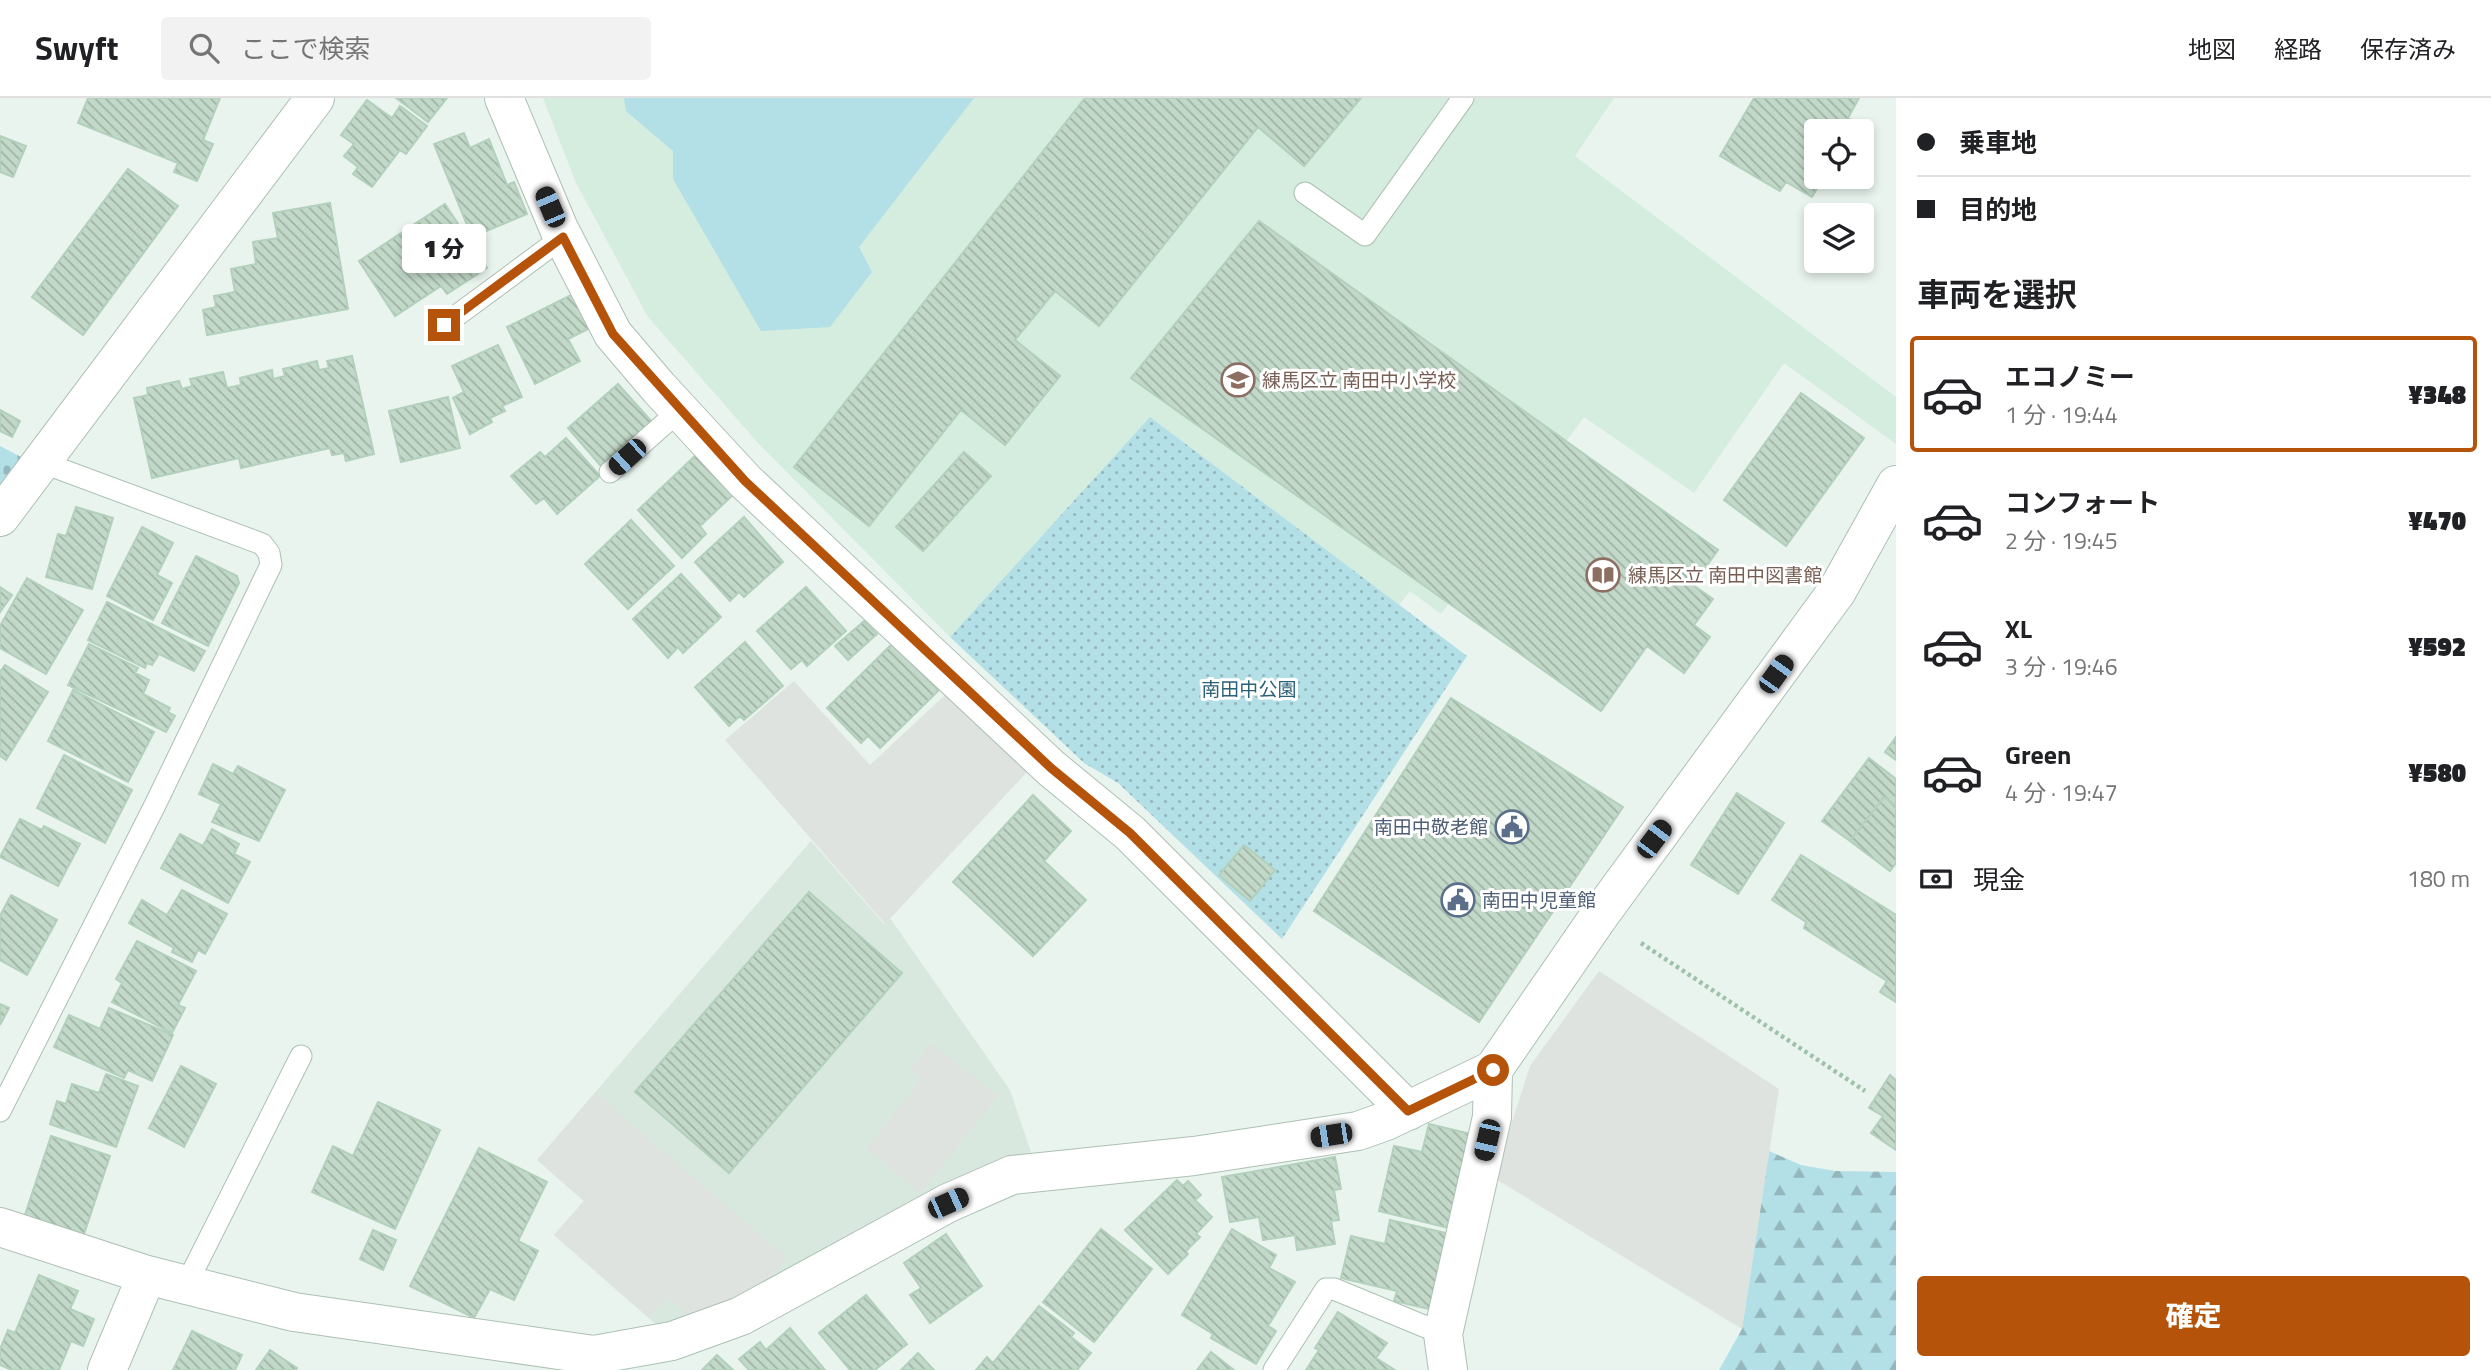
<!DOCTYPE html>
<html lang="ja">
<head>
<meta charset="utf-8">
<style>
  :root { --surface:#fff; --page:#f2f2f2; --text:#202124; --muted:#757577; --line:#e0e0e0; --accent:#b45309 }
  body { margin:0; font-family:"Titillium Web","Noto Sans JP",sans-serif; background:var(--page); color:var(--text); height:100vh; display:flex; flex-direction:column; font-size:26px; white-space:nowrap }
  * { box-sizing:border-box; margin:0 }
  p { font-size:23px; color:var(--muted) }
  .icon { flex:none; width:38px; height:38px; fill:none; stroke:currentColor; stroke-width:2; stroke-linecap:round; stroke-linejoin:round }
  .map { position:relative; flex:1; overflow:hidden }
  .drawer { display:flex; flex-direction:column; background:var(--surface); width:595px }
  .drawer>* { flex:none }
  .guide { display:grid; align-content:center; height:154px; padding:0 21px; background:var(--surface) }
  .controls { position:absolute; left:1804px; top:21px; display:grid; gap:14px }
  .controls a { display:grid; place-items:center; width:70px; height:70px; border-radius:7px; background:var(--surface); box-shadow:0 4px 10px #0003; font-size:35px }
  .end { position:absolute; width:32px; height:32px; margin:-16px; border:9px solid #b45309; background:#fff; box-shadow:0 0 0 4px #fff }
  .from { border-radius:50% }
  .bubble { position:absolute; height:49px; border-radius:7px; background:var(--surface); box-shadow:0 4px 10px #0003; font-size:23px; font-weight:800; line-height:49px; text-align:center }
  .car { position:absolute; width:21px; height:42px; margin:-21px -10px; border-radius:9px; box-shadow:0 0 5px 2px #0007; background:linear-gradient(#222 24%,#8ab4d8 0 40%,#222 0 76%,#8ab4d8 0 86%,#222 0) }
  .guide b { display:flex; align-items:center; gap:24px; height:66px; font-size:26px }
  .guide b+b { border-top:2px solid var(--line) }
  .guide i { width:18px; height:18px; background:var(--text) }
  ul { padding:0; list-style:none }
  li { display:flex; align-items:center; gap:21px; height:116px; margin:0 14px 10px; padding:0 7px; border:4px solid transparent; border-radius:7px }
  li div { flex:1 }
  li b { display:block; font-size:26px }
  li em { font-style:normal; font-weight:800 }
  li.on { border-color:var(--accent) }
  li>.icon { width:63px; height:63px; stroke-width:1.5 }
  h2 { padding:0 21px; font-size:32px; line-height:84px }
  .pay { display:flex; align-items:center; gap:18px; height:77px; padding:0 21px; font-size:26px }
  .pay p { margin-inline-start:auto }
  .action { display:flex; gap:14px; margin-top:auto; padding:14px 21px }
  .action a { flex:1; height:80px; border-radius:7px; background:var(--accent); color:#fff; font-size:28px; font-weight:800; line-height:80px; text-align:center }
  header { display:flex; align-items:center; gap:42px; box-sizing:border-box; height:98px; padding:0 35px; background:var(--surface); border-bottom:2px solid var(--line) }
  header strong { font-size:33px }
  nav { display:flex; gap:38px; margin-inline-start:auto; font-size:24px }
  .search { width:490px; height:63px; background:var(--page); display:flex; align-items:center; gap:18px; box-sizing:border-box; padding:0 24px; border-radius:7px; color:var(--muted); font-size:26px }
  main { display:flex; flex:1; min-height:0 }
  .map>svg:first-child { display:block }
  .residential { fill:#d8e8de }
  .education { fill:#d4eddf }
  .forest { fill:url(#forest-firs) }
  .cemetery { fill:url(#cemetery-stones) }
  .park { fill:url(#park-dots) }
  .pitch { fill:#b3dfe7 }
  .parking { fill:#dee3df }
  .building { fill:url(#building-back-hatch); stroke:#b2d0bc; stroke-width:2 }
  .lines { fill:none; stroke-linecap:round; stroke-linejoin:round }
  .lane-casing { stroke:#acc0b3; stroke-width:23 }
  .street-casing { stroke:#acc0b3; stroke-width:40 }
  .path { stroke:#9ec1aa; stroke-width:4.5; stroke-dasharray:3.5 3.5; stroke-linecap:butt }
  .lane { stroke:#fff; stroke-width:21 }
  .street { stroke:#fff; stroke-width:38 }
  .route { stroke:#b45309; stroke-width:9 }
  .labels { text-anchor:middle; stroke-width:6; stroke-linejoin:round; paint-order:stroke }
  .education-label { font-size:19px; fill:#785e54; stroke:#fff; text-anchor:start }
  .park-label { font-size:19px; fill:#2b6079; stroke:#fff }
  .service-label { font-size:19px; fill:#4e5e75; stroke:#fff; text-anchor:end }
</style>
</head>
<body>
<header>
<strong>Swyft</strong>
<div class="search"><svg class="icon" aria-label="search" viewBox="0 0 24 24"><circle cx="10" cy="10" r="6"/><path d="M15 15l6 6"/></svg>ここで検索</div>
<nav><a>地図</a><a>経路</a><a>保存済み</a></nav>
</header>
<main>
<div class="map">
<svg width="1896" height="1272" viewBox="0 0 1896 1272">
  <defs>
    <pattern id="forest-firs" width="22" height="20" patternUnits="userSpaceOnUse" patternTransform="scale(1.75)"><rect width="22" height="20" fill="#b3dfe7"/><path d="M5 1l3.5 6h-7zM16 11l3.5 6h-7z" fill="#93b7bc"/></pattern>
    <pattern id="cemetery-stones" width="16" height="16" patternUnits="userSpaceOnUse" patternTransform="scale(1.75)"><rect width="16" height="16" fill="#b3dfe7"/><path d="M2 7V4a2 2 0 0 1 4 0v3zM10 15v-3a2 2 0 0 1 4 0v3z" fill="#93b7bc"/></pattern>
    <pattern id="park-dots" width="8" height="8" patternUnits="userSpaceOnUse" patternTransform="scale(1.75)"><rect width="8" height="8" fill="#b3dfe7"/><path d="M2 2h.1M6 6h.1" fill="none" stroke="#93b7bc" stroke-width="1.8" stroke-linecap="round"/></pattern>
    <pattern id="building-back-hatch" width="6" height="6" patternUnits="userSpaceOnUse" patternTransform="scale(1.75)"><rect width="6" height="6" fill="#c2d9c9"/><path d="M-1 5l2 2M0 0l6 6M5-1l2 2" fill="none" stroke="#9fb2a4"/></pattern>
  </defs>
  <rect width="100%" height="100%" fill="#eaf4ee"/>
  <path class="residential" d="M 811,743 L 884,826 L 890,820 L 1010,992 L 1031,1054 L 801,1172 L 660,1230 L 554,1137 L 584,1103 L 537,1062 Z"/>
  <path class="education" d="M 543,0 L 1614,0 L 1575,58 L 1896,299 L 1896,346 L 1784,265 L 1694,395 L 1584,319 L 1441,516 L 1410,493 L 1399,507 L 1150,319 L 950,539 L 758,345 L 648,219 L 576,85 Z"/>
  <path class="forest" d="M 1769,1053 L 1801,1067 L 1835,1073 L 1896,1074 L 1896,1272 L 1719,1272 L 1742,1231 Z"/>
  <path class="cemetery" d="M 0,348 L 23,360 L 0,389 Z"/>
  <path class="park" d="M 1150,319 L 1467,558 L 1282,841 L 1118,685 L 1084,665 L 950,539 Z"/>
  <path class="pitch" d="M 624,0 L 974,0 L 859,149 L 872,174 L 830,229 L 761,233 L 673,81 L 673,53 L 626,13 Z"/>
  <path class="parking" d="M 794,583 L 870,667 L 946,596 L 1027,674 L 885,826 L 725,642 Z
    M 1599,873 L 1779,991 L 1742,1231 L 1494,1080 L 1530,968 Z
    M 931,945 L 998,998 L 921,1095 L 866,1051 L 921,981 L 910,972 Z
    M 595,995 L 787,1160 L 759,1192 L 691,1220 L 667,1199 L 649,1220 L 554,1137 L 584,1103 L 537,1062 Z"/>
  <path class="building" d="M 88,0 L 220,0 L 203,42 L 213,46 L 197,83 L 174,74 L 178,65 L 78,25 Z
    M 396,0 L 447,0 L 428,24 Z
    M 1085,0 L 1361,0 L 1304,68 L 1258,29 L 1099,228 L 1055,193 L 1015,242 L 1060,278 L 1005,347 L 961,312 L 869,428 L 794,369 Z
    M 1754,0 L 1859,0 L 1848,20 L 1864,29 L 1861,33 L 1816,33 L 1816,79 L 1824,79 L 1812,99 L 1786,84 L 1780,93 L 1720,58 Z
    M 367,2 L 392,20 L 400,8 L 427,28 L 406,56 L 400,52 L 372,89 L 353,76 L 358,69 L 344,58 L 354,46 L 341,37 Z
    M 464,35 L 470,50 L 489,41 L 507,87 L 514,84 L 527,116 L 472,139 L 434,46 Z
    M 0,38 L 26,48 L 13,79 L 0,74 Z
    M 128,71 L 178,108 L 83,237 L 32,199 Z
    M 330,105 L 348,211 L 207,237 L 203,212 L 216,209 L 214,198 L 235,194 L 231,171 L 256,166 L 253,144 L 278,140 L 273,115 Z
    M 445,106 L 487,170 L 447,196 L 441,188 L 395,218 L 359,163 Z
    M 1259,123 L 1718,452 L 1693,487 L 1713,501 L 1694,527 L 1710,539 L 1684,575 L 1647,548 L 1601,613 L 1131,280 Z
    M 575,195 L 592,229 L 568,241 L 580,263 L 535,286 L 507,229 Z
    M 498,247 L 522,299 L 502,308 L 505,313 L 490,320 L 492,324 L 470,336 L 453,300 L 464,294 L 452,268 Z
    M 352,258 L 374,356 L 346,363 L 344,355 L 332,357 L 330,350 L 241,370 L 239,360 L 152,380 L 134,300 L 148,297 L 147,290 L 179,283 L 182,291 L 192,288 L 190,281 L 223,274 L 227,290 L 241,287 L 240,280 L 272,272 L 273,281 L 285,278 L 283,271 L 317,263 L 319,272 L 329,270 L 327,263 Z
    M 618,286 L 652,324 L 601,368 L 568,330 Z
    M 1801,295 L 1864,340 L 1786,448 L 1724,402 Z
    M 448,299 L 460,350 L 401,364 L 389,313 Z
    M 0,312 L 20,323 L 12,339 L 0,333 Z
    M 566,340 L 600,378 L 557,416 L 544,400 L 536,406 L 511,378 L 540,354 L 545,359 Z
    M 964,354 L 991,378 L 923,453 L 896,429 Z
    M 697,356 L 734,396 L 700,428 L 706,436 L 682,460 L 638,412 Z
    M 76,409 L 113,420 L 92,491 L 46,479 L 58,436 L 66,438 Z
    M 744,419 L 783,464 L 744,499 L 739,494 L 730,503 L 695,464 Z
    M 631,422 L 674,468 L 628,511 L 585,466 Z
    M 142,429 L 173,445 L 157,477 L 172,485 L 153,522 L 107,498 Z
    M 196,458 L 237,478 L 239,485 L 208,548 L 162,525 Z
    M 681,476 L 721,519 L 683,555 L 678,549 L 668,560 L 633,521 Z
    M 27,480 L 83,512 L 46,576 L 0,550 L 0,528 Z
    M 0,489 L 12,497 L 0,514 Z
    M 806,489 L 846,533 L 807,568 L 802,562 L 791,571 L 757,533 Z
    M 107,504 L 205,553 L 194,573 L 159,556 L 152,567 L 147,565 L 145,570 L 88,542 Z
    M 864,523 L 877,536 L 848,562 L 835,548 Z
    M 745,544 L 783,588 L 744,622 L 740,618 L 729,628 L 695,589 Z
    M 893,545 L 939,592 L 880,650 L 868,638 L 861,645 L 827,610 Z
    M 89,546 L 138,570 L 135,575 L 149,582 L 143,596 L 170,610 L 168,614 L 175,618 L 166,634 L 68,587 Z
    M 5,567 L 48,594 L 6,662 L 0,658 L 0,574 Z
    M 73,592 L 154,634 L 128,684 L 48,643 Z
    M 1451,600 L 1623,709 L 1479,924 L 1314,813 Z
    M 1896,639 L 1896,662 L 1885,654 Z
    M 64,657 L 132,692 L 105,745 L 37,710 Z
    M 1869,660 L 1896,681 L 1896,708 L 1884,699 L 1850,743 L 1822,723 Z
    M 213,666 L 233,676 L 238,668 L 285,692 L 259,743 L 212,724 L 221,706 L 199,696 Z
    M 1737,695 L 1784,725 L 1738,796 L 1691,767 Z
    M 1033,697 L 1071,733 L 1044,763 L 1086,802 L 1033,858 L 953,784 Z
    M 1884,699 L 1896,708 L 1896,765 L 1890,773 L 1850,743 Z
    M 20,721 L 42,732 L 44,728 L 80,746 L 58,788 L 0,759 Z
    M 212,731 L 239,746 L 234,756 L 250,764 L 228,805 L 161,770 L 180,736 L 203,748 Z
    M 1244,747 L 1275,772 L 1250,803 L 1219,777 Z
    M 1801,757 L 1896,817 L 1896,904 L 1880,894 L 1887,883 L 1804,830 L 1806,824 L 1772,802 Z
    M 182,792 L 227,816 L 205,856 L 198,852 L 192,864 L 172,854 L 174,850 L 129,825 L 142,802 L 167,817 Z
    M 809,794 L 902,875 L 729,1075 L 635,994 Z
    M 11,797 L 57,822 L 27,877 L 0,862 L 0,818 Z
    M 137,843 L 196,873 L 178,907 L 185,910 L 172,935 L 112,904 L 122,885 L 116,881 Z
    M 0,906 L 9,910 L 0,927 Z
    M 109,910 L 173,937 L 152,983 L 128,972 L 124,980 L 54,949 L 69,917 L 100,931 Z
    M 181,968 L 216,986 L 184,1049 L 149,1030 Z
    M 106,976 L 138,988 L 116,1049 L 50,1026 L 57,1003 L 66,1006 L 72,986 L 99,995 Z
    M 1890,977 L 1896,982 L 1896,1052 L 1871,1035 L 1883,1018 L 1869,1010 Z
    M 378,1004 L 440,1032 L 395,1131 L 312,1094 L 333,1048 L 353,1058 Z
    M 1429,1026 L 1475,1037 L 1453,1131 L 1379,1113 L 1394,1048 L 1422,1054 Z
    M 51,1038 L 110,1058 L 83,1139 L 22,1126 Z
    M 479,1050 L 547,1084 L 518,1143 L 538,1153 L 514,1202 L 490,1191 L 474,1220 L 410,1188 Z
    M 1335,1059 L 1341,1091 L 1334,1092 L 1339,1122 L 1331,1123 L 1335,1146 L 1297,1152 L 1295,1137 L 1263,1142 L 1259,1119 L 1230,1124 L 1222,1079 Z
    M 1177,1082 L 1183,1088 L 1188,1083 L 1201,1097 L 1195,1102 L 1212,1119 L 1196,1136 L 1200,1139 L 1186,1153 L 1188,1156 L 1168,1176 L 1125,1132 Z
    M 1390,1122 L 1450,1136 L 1438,1213 L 1394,1203 L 1397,1193 L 1341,1180 L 1351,1138 L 1385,1146 Z
    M 1101,1131 L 1152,1171 L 1094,1244 L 1043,1204 Z
    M 1232,1131 L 1276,1157 L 1269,1170 L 1295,1184 L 1268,1228 L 1276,1233 L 1256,1266 L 1211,1240 L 1213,1236 L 1182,1217 Z
    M 373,1132 L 396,1142 L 383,1172 L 360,1161 Z
    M 946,1136 L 982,1188 L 930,1225 L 910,1197 L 921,1190 L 904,1165 Z
    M 39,1177 L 78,1193 L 70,1211 L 94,1221 L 83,1248 L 71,1243 L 59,1272 L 12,1272 L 0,1267 L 0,1251 L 8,1232 L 15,1235 Z
    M 866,1197 L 907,1246 L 875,1272 L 850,1272 L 819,1235 Z
    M 1039,1208 L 1074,1235 L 1071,1239 L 1091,1255 L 1077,1272 L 976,1272 L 987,1259 L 993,1265 Z
    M 1338,1214 L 1387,1245 L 1376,1260 L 1395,1272 L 1306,1272 L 1319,1252 L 1315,1250 Z
    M 790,1230 L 825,1272 L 749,1272 L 739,1261 L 760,1244 L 766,1252 Z
    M 192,1233 L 242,1257 L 235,1272 L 173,1272 Z
    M 270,1252 L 297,1270 L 296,1272 L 256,1272 Z
    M 1211,1254 L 1234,1272 L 1197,1272 Z
    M 918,1255 L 934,1272 L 901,1272 Z
    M 717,1257 L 733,1272 L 702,1272 Z"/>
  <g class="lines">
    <defs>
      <path id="lane" d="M 1305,95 L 1365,137 L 1463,0
        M 444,227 L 563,139
        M 610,374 L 680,312
        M 0,1013 L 155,707 L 271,467 L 269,455 L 262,446 L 41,364
        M 186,1187 L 301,958
        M 1274,1272 L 1326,1191 L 1334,1191 L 1443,1236"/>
      <path id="street" d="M 504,0 L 559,131 L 613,236 L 659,290 L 745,383 L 1051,670 L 1130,735 L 1408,1013
        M 0,419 L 315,0
        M 0,1129 L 147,1177 L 294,1214 L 594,1257 L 672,1243 L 741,1218 L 948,1105 L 1012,1077 L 1194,1058 L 1358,1033 L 1386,1023 L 1493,972
        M 107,1272 L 147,1177
        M 1448,1272 L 1443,1236 L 1492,1019 L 1493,972 L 1599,818 L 1837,493 L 1896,387"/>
    </defs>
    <use href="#lane" class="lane-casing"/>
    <use href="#street" class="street-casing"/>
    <path class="path" d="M 1641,845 L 1865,993"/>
    <use href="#lane" class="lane"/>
    <use href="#street" class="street"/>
  </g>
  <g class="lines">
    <path class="route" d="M 444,227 L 563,139 L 613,236 L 745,383 L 1051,670 L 1130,735 L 1408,1013 L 1493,972"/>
  </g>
  <defs>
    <symbol id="school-ring" viewBox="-11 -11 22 22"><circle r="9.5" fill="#fff" stroke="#8d6e63" stroke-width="1.5"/><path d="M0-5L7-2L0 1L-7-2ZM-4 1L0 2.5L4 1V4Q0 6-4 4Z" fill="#8d6e63"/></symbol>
    <symbol id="library-ring" viewBox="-11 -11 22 22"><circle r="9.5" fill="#fff" stroke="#8d6e63" stroke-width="1.5"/><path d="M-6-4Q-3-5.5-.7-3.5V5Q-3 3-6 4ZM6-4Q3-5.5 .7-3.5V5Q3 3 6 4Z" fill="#8d6e63"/></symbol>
    <symbol id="civic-ring" viewBox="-11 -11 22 22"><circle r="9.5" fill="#fff" stroke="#5c6f8a" stroke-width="1.5"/><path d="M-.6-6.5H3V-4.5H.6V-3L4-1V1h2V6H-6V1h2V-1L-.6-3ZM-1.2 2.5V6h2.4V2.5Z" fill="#5c6f8a"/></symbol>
  </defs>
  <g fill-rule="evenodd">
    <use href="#school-ring" x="1219" y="263" width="38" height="38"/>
    <use href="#library-ring" x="1584" y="458" width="38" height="38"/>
    <use href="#civic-ring" x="1493" y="710" width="38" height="38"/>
    <use href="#civic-ring" x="1439" y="783" width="38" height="38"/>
  </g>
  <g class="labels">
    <g class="education-label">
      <text x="1262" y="289">練馬区立 南田中小学校</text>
      <text x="1628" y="484">練馬区立 南田中図書館</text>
    </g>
    <g class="park-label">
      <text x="1249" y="598">南田中公園</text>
    </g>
    <g class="service-label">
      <text x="1488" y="736">南田中敬老館</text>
      <text x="1482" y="809" text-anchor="start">南田中児童館</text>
    </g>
  </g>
</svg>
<div class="controls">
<a><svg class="icon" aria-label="locate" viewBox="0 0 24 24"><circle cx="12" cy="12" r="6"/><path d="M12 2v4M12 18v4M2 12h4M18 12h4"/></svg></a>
<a><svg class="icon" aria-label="layers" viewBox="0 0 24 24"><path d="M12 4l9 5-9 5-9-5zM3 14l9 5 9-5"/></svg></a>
</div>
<i class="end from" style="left:1493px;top:972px"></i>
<i class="end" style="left:444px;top:227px"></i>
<div class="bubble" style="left:402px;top:126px;width:84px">1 分</div>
<i class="car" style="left:550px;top:109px;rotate:337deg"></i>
<i class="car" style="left:627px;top:359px;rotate:228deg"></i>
<i class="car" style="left:1776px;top:576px;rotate:36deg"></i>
<i class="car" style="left:1654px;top:741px;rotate:37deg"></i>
<i class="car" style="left:1331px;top:1037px;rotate:261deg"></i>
<i class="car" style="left:1487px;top:1042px;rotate:193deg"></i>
<i class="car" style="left:948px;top:1105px;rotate:66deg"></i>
</div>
<section class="drawer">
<div class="guide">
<b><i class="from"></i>乗車地</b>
<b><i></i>目的地</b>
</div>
<h2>車両を選択</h2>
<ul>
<li class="on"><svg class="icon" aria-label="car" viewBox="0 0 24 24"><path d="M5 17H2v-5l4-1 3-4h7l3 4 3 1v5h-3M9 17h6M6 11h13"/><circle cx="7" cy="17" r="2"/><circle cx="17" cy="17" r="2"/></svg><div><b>エコノミー</b><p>1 分 · 19:44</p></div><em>¥348</em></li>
<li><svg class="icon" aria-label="car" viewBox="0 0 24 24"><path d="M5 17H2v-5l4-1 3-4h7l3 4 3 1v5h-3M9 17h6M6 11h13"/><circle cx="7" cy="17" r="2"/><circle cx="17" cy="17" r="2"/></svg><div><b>コンフォート</b><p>2 分 · 19:45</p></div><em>¥470</em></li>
<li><svg class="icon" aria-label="car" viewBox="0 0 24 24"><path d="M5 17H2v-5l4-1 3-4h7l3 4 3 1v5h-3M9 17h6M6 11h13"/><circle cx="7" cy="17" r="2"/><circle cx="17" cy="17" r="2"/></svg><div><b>XL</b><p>3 分 · 19:46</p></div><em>¥592</em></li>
<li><svg class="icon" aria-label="car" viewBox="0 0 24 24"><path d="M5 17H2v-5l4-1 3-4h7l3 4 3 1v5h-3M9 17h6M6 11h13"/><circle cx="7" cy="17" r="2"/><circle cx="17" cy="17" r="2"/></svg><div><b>Green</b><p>4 分 · 19:47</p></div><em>¥580</em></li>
</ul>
<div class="pay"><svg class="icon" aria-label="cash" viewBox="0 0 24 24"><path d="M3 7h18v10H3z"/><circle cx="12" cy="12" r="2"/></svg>現金<p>180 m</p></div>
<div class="action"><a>確定</a></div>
</section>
</main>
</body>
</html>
